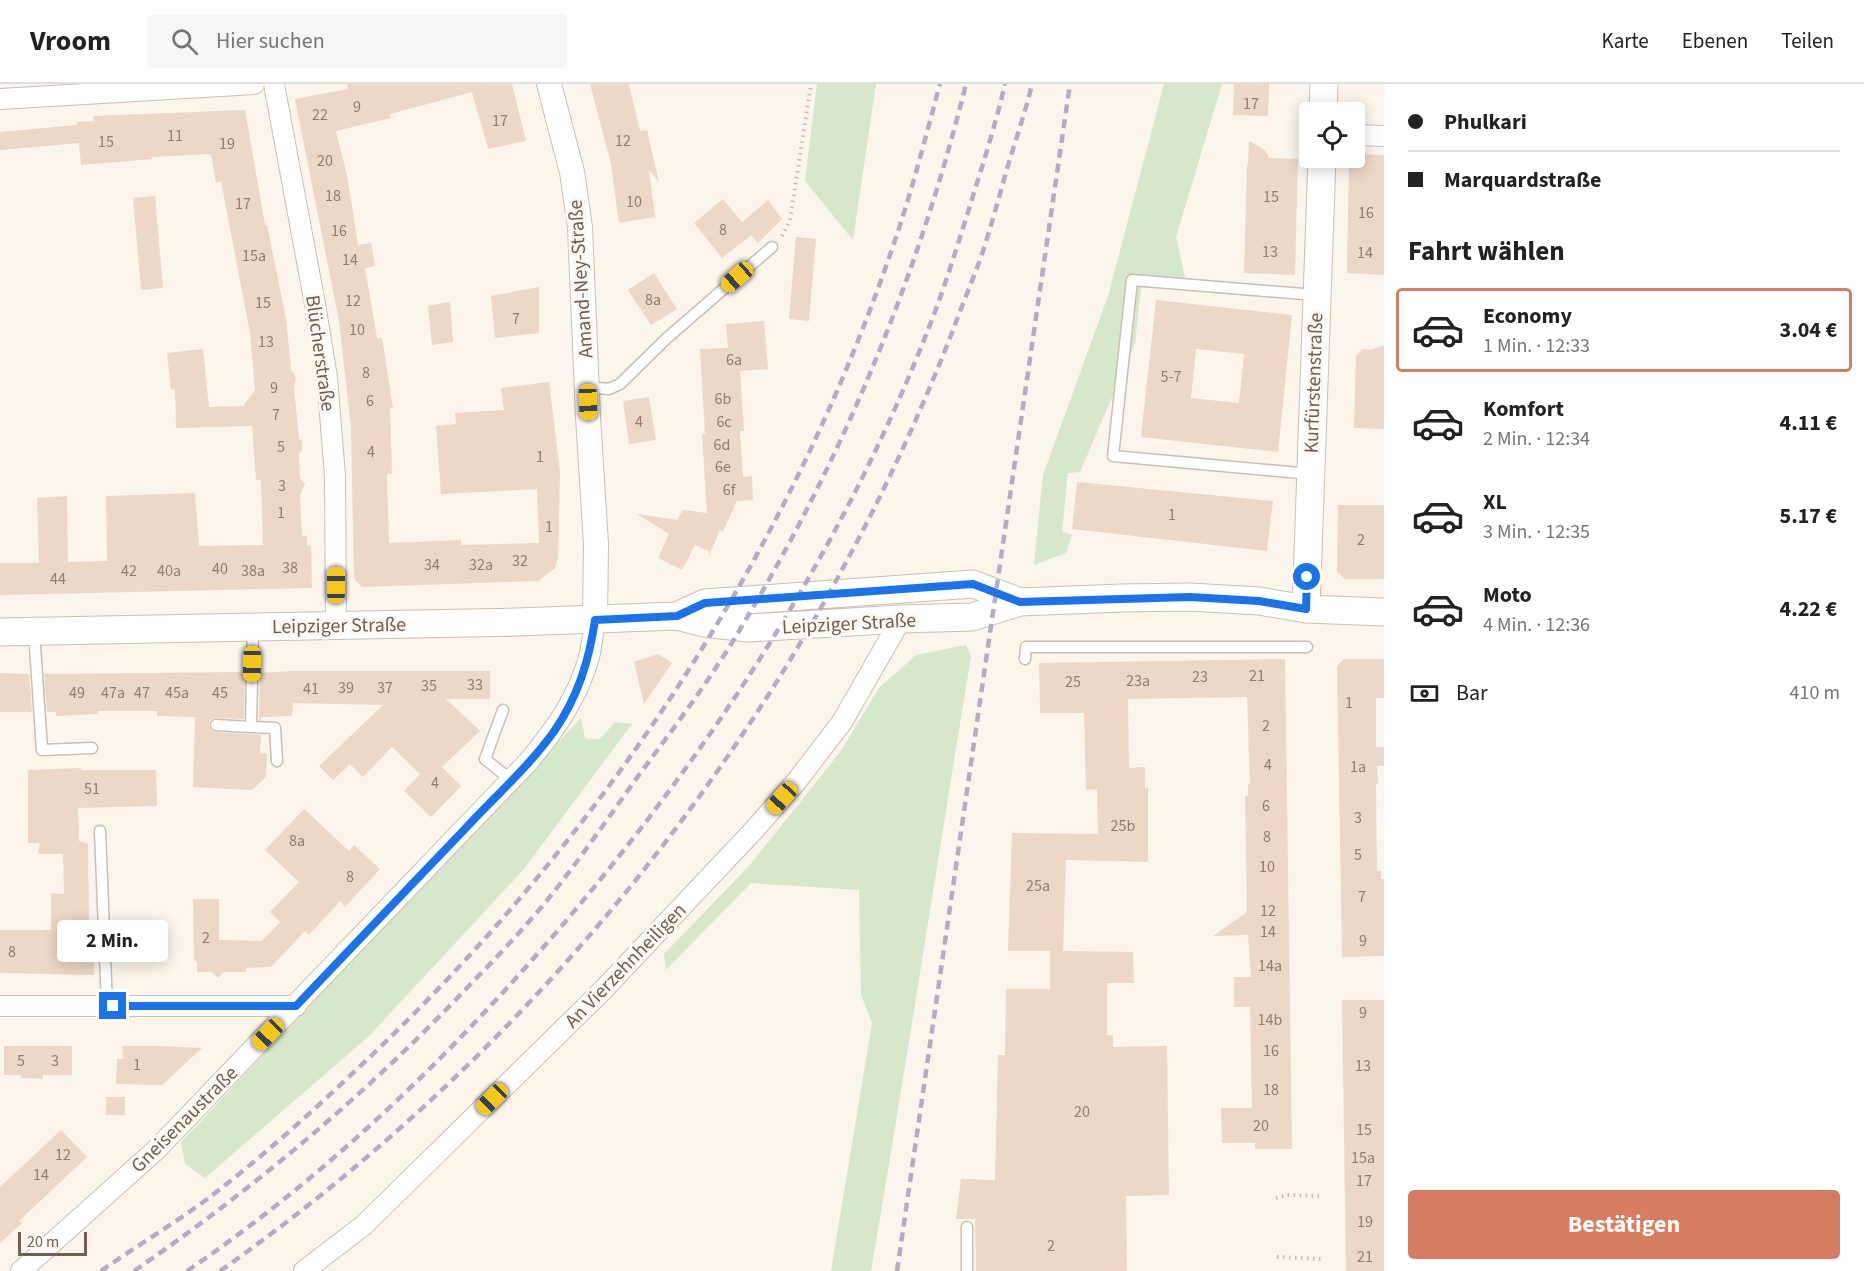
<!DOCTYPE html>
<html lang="de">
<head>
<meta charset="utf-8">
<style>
  :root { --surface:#fff; --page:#f6f6f6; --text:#222; --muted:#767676; --line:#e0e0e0; --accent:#d67d5f }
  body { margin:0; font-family:"Source Sans 3",sans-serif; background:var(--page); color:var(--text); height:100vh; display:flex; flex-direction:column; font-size:22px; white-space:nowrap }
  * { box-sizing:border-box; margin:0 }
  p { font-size:20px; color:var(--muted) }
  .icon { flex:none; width:33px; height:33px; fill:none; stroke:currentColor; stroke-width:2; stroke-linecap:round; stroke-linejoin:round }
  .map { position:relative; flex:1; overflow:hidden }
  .panel { display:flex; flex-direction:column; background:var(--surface); width:480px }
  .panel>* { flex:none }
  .banner { display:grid; align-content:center; height:132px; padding:0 24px; background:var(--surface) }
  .fabs { position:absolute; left:1299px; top:18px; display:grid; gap:12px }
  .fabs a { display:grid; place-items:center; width:66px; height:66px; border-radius:6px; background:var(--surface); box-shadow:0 3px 15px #0003; font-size:30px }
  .scale { position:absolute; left:18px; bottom:15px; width:69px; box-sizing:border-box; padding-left:6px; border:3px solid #735e51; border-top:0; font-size:16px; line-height:21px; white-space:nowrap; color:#735e51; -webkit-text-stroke:4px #fdf9f2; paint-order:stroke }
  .end { position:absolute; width:27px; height:27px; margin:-14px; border:8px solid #1a73e8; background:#fff; box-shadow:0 0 0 3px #fff }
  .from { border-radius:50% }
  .bubble { position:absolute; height:42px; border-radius:6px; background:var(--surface); box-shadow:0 3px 15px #0003; font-size:20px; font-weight:700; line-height:42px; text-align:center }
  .car { position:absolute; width:18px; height:36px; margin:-18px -9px; border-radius:8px; box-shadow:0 0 4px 2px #0007; background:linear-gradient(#f5c518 24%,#345 0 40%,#f5c518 0 76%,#345 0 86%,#f5c518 0) }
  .banner b { display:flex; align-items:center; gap:21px; height:57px; font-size:22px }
  .banner b+b { border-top:2px solid var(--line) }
  .banner i { width:15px; height:15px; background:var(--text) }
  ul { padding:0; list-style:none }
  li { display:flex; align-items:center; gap:18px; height:84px; margin:0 12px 9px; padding:0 12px; border:3px solid transparent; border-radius:6px }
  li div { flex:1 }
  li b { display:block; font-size:22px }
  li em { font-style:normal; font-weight:700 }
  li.active { border-color:var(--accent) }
  li>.icon { width:54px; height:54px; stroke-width:1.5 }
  h2 { padding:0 24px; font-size:27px; line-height:72px }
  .pay { display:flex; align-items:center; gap:15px; height:66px; padding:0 24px; font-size:22px }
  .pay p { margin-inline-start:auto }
  .button { display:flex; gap:12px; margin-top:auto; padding:12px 24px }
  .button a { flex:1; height:69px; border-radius:6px; background:var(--accent); color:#fff; font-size:24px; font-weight:700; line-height:69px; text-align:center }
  header { display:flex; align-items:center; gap:36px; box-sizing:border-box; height:84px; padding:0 30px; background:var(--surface); border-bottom:2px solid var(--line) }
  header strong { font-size:28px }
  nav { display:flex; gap:33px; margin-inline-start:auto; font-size:21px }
  .search { width:420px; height:54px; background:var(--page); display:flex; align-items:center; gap:15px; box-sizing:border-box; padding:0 21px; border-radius:6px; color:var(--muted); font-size:22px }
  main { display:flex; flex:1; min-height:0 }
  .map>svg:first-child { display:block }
  .green { fill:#d6e7cb }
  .building { fill:#edd7c6; fill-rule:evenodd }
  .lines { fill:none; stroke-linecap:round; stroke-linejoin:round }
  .service-casing { stroke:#ccbeb2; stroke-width:13 }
  .minor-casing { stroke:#ccbeb2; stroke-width:22 }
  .tertiary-casing { stroke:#ccbeb2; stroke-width:26 }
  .secondary-casing { stroke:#cebeb0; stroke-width:29 }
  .path { stroke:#d2baa9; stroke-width:4; stroke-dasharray:1.5 4.5; stroke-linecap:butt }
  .service { stroke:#fff; stroke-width:10 }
  .minor { stroke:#fff; stroke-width:20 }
  .tertiary { stroke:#fff; stroke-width:24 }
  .secondary { stroke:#fff; stroke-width:27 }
  .rail { stroke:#b9aac4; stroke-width:4.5; stroke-dasharray:9 6; stroke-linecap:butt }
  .route { stroke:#1a73e8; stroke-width:8 }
  .labels { text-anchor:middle; stroke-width:6; stroke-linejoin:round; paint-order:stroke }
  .number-label { font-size:16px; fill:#927c6e }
  .street-label { font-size:20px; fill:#735e51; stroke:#fdf9f2 }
</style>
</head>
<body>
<header>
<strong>Vroom</strong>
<div class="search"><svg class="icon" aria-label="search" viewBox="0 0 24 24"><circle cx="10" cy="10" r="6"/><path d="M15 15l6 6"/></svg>Hier suchen</div>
<nav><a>Karte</a><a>Ebenen</a><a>Teilen</a></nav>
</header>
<main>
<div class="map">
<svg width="1384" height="1187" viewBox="0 0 1384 1187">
  <rect width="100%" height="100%" fill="#fbf5ec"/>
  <path class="green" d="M 817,0 L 876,0 L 853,156 L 805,97 Z
    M 1164,0 L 1222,0 L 1176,153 L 1185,193 L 1141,204 L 1135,260 L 1080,388 L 1068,389 L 1062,447 L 1072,451 L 1066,469 L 1034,481 L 1043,391 L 1108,212 Z
    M 966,561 L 971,573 C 937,778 906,983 871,1187 L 831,1187 L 872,939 L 861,911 L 859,806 L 751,799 L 666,886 L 664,870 L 749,782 L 840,668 L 879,604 L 916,571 Z
    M 581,634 L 585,654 L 599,656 L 615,638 L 632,640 L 524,785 L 368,953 L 205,1094 L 185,1080 L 181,1058 Z"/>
  <path class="building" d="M 347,0 L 512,0 L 526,57 L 488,65 L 472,8 L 390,30 L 391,34 L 336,47 L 347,91 L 358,161 L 371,159 L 375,182 L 365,184 L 377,254 L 382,254 L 393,324 L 390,324 L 392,390 L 387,390 L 389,459 L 461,456 L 461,461 L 539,459 L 537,405 L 441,410 L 436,342 L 456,340 L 455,329 L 504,326 L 501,304 L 549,298 L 560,388 L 558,474 L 555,484 L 538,497 L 362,503 L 354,495 L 351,343 L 339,237 L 295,15 L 348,5 Z
    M 590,0 L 629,0 L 640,47 L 647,46 L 659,98 L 649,86 L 655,133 L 619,139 L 611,80 Z
    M 1234,0 L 1269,0 L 1268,32 L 1233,31 Z
    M 245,26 L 265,141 L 267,141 L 286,234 L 291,285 L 296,294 L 294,304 L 299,355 L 302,357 L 302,366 L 299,369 L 300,394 L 305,400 L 300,411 L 302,452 L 307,452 L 307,462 L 311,461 L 312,504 L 0,511 L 0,479 L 39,479 L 37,414 L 67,412 L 68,478 L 107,477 L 106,412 L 195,409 L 199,462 L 263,461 L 261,396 L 256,396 L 252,342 L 176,344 L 175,305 L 171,306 L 167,269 L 203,265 L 209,323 L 243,322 L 255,306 L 250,249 L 221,97 L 216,99 L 211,70 L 151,73 L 152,75 L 81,81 L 79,59 L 0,66 L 0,48 L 77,41 L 77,38 L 94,37 L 93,32 Z
    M 1249,57 L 1265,66 L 1269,74 L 1298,75 L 1295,191 L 1244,189 L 1247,81 L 1248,80 Z
    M 1354,70 L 1384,71 L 1384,191 L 1347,189 L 1349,74 L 1354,74 Z
    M 155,112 L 163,204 L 141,206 L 133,114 Z
    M 723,115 L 742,138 L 768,116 L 782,135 L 758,159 L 751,151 L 722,174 L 694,139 Z
    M 796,153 L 816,155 L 809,237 L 789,235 Z
    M 654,189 L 677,225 L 651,241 L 628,206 Z
    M 539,203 L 539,249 L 495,254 L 491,212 Z
    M 1156,216 L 1292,231 L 1278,368 L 1141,353 ZM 1196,265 L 1244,270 L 1239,319 L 1191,314 Z
    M 450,218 L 453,258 L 432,261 L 428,222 Z
    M 764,237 L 768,285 L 740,287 L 744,347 L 740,347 L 743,393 L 752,392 L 753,416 L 737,417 L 723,447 L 720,446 L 709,472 L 709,467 L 695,461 L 682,486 L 658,474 L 669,450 L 637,430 L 677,436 L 683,426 L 707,429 L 702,350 L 705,350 L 700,265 L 728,264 L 726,240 Z
    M 1384,261 L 1384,345 L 1354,344 L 1356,272 L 1363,265 L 1371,266 Z
    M 649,313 L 656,356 L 629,360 L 623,317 Z
    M 1077,398 L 1273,417 L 1267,467 L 1072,445 Z
    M 1338,421 L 1384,421 L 1384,495 L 1345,495 L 1337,488 Z
    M 658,570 L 672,579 L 644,620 L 634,578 Z
    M 1285,575 L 1292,1065 L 1255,1065 L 1255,1059 L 1222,1059 L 1221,1024 L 1252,1024 L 1250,923 L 1234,923 L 1234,893 L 1251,893 L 1248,851 L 1213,852 L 1247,828 L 1245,712 L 1248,712 L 1248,700 L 1250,700 L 1247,613 L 1128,615 L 1129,684 L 1145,683 L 1145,704 L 1148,703 L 1148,778 L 1066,776 L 1063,867 L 1133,868 L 1134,899 L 1107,899 L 1107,951 L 1113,951 L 1113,963 L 1167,962 L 1169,1111 L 1126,1112 L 1127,1187 L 976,1187 L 975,1135 L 956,1135 L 961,1095 L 995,1096 L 998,971 L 1005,971 L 1006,905 L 1050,905 L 1050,867 L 1008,867 L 1012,749 L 1098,750 L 1097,705 L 1086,706 L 1084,629 L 1040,629 L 1039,579 Z
    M 1344,575 L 1384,575 L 1384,614 L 1376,614 L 1376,663 L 1384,663 L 1384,682 L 1377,682 L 1378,700 L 1376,700 L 1377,787 L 1381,787 L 1381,795 L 1384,795 L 1384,872 L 1342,873 L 1337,582 Z
    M 293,587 L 490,587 L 490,615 L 446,615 L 480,647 L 442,683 L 461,702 L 431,733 L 404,707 L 420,690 L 392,663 L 363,693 L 350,680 L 333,696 L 319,682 L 383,621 L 293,619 L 292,632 L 261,633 L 261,636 L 259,636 L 260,589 Z
    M 242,588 L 245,589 L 244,635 L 216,634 L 210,636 L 209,641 L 211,647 L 216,648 L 261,651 L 260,669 L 267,670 L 266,693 L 252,706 L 193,703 L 195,633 L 157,632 L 157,627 L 98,627 L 98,630 L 56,632 L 56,628 L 47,628 L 44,590 Z
    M 0,589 L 29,590 L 32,628 L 0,628 Z
    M 81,684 L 81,686 L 156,686 L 157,722 L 78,724 L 79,757 L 88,760 L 89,836 L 95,836 L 94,891 L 0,889 L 0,846 L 51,846 L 51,809 L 64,810 L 63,770 L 38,770 L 40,759 L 28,759 L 28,686 Z
    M 304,725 L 349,767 L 354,761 L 380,785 L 345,823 L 340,817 L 309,851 L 305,847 L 271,883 L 246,884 L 246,888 L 224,888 L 218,894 L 212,888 L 197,888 L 197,878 L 194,875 L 193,815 L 219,815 L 219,856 L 262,857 L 280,838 L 270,828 L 299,798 L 265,766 Z
    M 1342,916 L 1384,916 L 1384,1187 L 1346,1187 Z
    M 4,962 L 72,962 L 72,991 L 43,991 L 43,995 L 21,994 L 21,991 L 4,991 Z
    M 122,962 L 158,962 L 202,964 L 162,1001 L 116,1000 L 117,975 L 123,975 Z
    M 106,1013 L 125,1013 L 125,1031 L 106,1031 Z
    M 61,1046 L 87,1073 L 19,1137 L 22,1139 L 0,1159 L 0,1103 Z"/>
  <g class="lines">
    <defs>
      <path id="service" d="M 587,303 L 609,305 L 620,300 L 667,254 L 772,163
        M 1310,390 L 1113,372 L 1132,196 L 1316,211
        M 34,547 L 42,666 L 92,664
        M 1025,575 L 1026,563 L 1307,563
        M 503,626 L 485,675 L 511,696
        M 216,641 L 251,643 L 253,543
        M 251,643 L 275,644 L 277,677
        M 100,747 L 107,922
        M 967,1187 L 967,1143"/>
      <path id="minor" d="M 274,0 L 315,220 L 327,293 L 335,392 L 336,541
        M 0,15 L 254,0
        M 1354,51 L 1384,52
        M 0,922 L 296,922
        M 21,1187 L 157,1065 L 528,678 C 554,647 578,614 589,573 C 592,561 593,548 595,536
        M 304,1187 L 364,1141 L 604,905 L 754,746 L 796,698 L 842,638 L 901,535"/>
      <path id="tertiary" d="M 549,0 L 572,88 L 580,143 L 588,333 L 596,460 L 595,536"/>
      <path id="secondary" d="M 1323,28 L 1324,0
        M 1306,525 L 1322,74
        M 677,532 L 705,519 L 973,500 L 1020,518
        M 0,548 L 517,538 L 677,532 L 704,539 L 748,544 L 901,535 L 972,533 L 1020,518 L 1122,514 L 1190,513 L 1259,517 L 1306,525 L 1384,528"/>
    </defs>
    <use href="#service" class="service-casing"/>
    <use href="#minor" class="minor-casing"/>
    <use href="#tertiary" class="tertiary-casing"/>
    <use href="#secondary" class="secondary-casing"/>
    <path class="path" d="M 782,152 L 790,136 L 811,0
      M 1276,1114 L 1288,1111 L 1319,1112
      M 1277,1173 L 1321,1175"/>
    <use href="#service" class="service"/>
    <use href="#minor" class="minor"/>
    <use href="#tertiary" class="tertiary"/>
    <use href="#secondary" class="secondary"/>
    <path class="rail" d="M 101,1187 C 135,1163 172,1141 206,1116 C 265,1071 321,1020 375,968 C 606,747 788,469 892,165 C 911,111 925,55 940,0
      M 134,1187 C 253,1105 363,1013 463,908 C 494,876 525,844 553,809 C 582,772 609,733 636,695 C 673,645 711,595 742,542 C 843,374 919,190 966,0
      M 187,1187 C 322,1095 440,982 547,859 C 709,672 844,465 933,233 C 946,199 957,163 968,128 C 981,86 995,43 1005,0
      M 220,1187 C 551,954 807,623 953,246 C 962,221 973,196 982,170 C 992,140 1000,109 1009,78 C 1017,52 1026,26 1032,0
      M 897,1187 L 1070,0"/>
  </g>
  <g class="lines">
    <path class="route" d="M 113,922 L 296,922 C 352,863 407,805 463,747 C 493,714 529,683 555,646 C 578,612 589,577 595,536 L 677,532 L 705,519 L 973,500 L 1020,518 L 1190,513 L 1259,517 L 1306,525 L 1307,493"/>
  </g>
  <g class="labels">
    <g class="number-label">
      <text x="1251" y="25">17</text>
      <text x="357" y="28">9</text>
      <text x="320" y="36">22</text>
      <text x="500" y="42">17</text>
      <text x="175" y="57">11</text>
      <text x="623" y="62">12</text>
      <text x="106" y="63">15</text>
      <text x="227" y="65">19</text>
      <text x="325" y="82">20</text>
      <text x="333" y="117">18</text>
      <text x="1271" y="118">15</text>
      <text x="634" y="123">10</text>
      <text x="243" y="125">17</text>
      <text x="1366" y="134">16</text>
      <text x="723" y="151">8</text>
      <text x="339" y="152">16</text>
      <text x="1270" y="173">13</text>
      <text x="1365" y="174">14</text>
      <text x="254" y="177">15a</text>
      <text x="350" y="181">14</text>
      <text x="653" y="221">8a</text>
      <text x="353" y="222">12</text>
      <text x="263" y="224">15</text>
      <text x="516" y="240">7</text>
      <text x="357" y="251">10</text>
      <text x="266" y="263">13</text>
      <text x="734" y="281">6a</text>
      <text x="366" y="294">8</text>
      <text x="1171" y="298">5-7</text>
      <text x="274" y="309">9</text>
      <text x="723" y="320">6b</text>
      <text x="370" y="322">6</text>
      <text x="276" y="336">7</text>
      <text x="639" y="343">4</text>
      <text x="724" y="343">6c</text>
      <text x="722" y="366">6d</text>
      <text x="281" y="368">5</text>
      <text x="371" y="373">4</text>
      <text x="540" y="378">1</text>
      <text x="723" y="388">6e</text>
      <text x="282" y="407">3</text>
      <text x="729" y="411">6f</text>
      <text x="281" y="434">1</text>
      <text x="1172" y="436">1</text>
      <text x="549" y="448">1</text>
      <text x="1361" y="461">2</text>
      <text x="520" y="482">32</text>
      <text x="432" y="486">34</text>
      <text x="481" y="486">32a</text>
      <text x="290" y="489">38</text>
      <text x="220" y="490">40</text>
      <text x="129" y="492">42</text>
      <text x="169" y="492">40a</text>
      <text x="253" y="492">38a</text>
      <text x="58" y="500">44</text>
      <text x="1257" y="597">21</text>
      <text x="1200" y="598">23</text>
      <text x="1138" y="602">23a</text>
      <text x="1073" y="603">25</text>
      <text x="475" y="606">33</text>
      <text x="429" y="607">35</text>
      <text x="346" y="609">39</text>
      <text x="385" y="609">37</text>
      <text x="311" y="610">41</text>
      <text x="77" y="614">49</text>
      <text x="113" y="614">47a</text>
      <text x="142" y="614">47</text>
      <text x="177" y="614">45a</text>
      <text x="220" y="614">45</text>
      <text x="1349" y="624">1</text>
      <text x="1266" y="647">2</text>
      <text x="1268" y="686">4</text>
      <text x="1358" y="688">1a</text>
      <text x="435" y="704">4</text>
      <text x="92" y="710">51</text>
      <text x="1266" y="727">6</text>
      <text x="1358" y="739">3</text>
      <text x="1123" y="747">25b</text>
      <text x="1267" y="758">8</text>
      <text x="297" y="762">8a</text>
      <text x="1358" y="776">5</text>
      <text x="1267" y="788">10</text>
      <text x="350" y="798">8</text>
      <text x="1038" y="807">25a</text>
      <text x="1362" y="818">7</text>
      <text x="1268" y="832">12</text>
      <text x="1268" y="853">14</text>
      <text x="206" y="859">2</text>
      <text x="1363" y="862">9</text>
      <text x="12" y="873">8</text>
      <text x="1270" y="887">14a</text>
      <text x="1363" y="934">9</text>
      <text x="1270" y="941">14b</text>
      <text x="1271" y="972">16</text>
      <text x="21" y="982">5</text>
      <text x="55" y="982">3</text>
      <text x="137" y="986">1</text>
      <text x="1363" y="987">13</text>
      <text x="1271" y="1011">18</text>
      <text x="1082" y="1033">20</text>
      <text x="1261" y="1047">20</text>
      <text x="1364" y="1051">15</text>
      <text x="63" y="1076">12</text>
      <text x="1363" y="1079">15a</text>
      <text x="41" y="1096">14</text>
      <text x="1364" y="1102">17</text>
      <text x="1365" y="1143">19</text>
      <text x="1051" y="1167">2</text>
      <text x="1365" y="1178">21</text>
    </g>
    <g class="street-label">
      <text transform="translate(580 195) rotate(-94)" y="7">Amand-Ney-Straße</text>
      <text transform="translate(321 269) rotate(82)" y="7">Blücherstraße</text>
      <text transform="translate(1313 299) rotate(-88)" y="7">Kurfürstenstraße</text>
      <text transform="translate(849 539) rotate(-3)" y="7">Leipziger Straße</text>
      <text transform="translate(339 541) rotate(-1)" y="7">Leipziger Straße</text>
      <text transform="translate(625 881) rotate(-46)" y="7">An Vierzehnheiligen</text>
      <text transform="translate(184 1035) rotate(-45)" y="7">Gneisenaustraße</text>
    </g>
  </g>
</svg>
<div class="fabs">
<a><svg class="icon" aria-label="locate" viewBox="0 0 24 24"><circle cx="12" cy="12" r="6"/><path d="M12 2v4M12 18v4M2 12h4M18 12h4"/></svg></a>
</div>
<div class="scale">20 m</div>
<i class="end from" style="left:1307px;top:493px"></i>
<i class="end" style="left:113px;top:922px"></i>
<div class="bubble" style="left:57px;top:836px;width:111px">2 Min.</div>
<i class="car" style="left:737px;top:193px;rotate:229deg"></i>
<i class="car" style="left:588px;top:318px;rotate:178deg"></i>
<i class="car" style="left:336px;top:501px;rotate:0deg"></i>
<i class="car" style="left:252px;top:580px;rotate:181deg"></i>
<i class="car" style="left:782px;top:714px;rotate:222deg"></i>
<i class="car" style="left:268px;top:950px;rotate:224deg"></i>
<i class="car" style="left:492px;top:1015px;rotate:225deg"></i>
</div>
<section class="panel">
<div class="banner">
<b><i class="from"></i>Phulkari</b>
<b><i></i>Marquardstraße</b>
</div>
<h2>Fahrt wählen</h2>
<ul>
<li class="active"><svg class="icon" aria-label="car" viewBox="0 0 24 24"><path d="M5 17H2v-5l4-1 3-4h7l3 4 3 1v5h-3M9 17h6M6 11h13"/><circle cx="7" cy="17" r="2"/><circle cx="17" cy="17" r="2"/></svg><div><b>Economy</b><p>1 Min. · 12:33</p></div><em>3.04 €</em></li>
<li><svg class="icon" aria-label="car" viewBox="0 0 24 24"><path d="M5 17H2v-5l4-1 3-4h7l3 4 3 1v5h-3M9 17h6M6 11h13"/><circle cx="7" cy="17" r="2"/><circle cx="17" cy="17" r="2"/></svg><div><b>Komfort</b><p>2 Min. · 12:34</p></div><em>4.11 €</em></li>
<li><svg class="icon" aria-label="car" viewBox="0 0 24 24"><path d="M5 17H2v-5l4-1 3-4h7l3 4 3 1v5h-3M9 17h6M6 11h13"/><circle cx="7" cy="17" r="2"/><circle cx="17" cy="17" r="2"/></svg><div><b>XL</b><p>3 Min. · 12:35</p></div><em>5.17 €</em></li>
<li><svg class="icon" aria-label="car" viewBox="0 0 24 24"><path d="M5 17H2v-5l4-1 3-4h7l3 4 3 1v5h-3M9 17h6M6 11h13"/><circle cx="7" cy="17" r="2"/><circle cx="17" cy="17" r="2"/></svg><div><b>Moto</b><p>4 Min. · 12:36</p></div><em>4.22 €</em></li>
</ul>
<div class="pay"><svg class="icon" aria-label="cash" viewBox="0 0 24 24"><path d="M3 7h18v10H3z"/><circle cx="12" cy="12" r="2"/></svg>Bar<p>410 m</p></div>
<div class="button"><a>Bestätigen</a></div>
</section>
</main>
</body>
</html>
